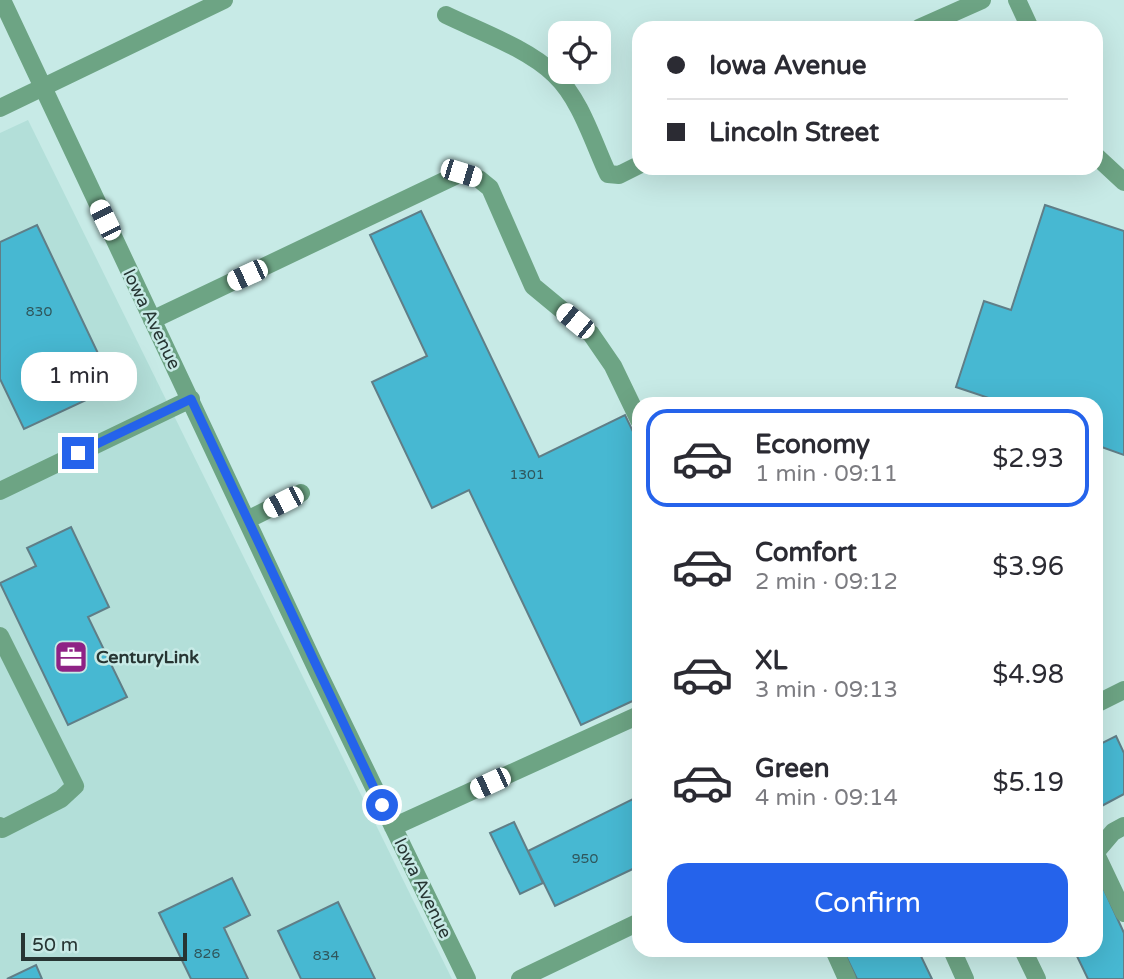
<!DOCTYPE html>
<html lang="en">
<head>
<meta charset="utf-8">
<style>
  :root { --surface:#fff; --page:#f2f2f3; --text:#2b2b33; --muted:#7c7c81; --line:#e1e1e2; --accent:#2563eb }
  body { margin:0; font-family:"Varela Round",sans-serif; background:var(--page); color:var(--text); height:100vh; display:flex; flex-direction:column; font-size:26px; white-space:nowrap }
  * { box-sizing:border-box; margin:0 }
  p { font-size:23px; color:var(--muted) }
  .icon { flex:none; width:38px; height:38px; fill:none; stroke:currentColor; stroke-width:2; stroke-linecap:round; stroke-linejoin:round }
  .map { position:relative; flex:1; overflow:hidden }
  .details { position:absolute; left:632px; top:397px; width:471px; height:560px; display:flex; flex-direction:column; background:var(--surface); border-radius:21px; box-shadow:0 7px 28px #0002 }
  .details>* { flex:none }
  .top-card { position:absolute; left:632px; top:21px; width:471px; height:154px; border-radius:21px; box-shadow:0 7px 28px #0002; display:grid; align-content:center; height:154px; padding:0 35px; background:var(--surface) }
  .fabs { position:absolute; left:548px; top:21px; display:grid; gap:14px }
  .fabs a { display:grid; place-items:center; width:63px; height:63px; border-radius:14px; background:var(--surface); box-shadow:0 7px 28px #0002; font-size:35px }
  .scale { position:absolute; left:21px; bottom:18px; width:166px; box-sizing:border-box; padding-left:7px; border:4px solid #273533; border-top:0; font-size:19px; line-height:24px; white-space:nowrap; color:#273533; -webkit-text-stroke:5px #c7eae6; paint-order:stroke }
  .end { position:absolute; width:32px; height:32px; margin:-16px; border:9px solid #2563eb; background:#fff; box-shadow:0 0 0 4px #fff }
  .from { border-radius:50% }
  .bubble { position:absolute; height:49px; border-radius:21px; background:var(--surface); box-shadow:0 7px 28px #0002; font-size:23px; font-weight:600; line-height:49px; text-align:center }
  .car { position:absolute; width:21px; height:42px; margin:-21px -10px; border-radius:9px; box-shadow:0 0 5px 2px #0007; background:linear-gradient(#fff 24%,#345 0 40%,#fff 0 76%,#345 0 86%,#fff 0) }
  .top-card b { display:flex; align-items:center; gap:24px; height:66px; font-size:26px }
  .top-card b+b { border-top:2px solid var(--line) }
  .top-card i { width:18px; height:18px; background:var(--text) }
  ul { padding:12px 0 0; list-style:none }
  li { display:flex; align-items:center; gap:21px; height:98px; margin:0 14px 10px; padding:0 21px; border:4px solid transparent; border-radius:21px }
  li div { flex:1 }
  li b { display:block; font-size:26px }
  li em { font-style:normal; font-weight:600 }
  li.selected { border-color:var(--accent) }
  li>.icon { width:63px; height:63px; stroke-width:1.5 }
  .button { display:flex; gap:14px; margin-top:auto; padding:14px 35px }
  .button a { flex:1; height:80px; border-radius:21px; background:var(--accent); color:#fff; font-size:28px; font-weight:600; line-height:80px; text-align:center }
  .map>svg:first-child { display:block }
  .built { fill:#b3dfd9 }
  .building { fill:#47b8d2; stroke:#607e87; stroke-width:2 }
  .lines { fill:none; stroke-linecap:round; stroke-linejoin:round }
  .minor { stroke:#6da484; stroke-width:18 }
  .route { stroke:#2563eb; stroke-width:9 }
  .labels { text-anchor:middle; stroke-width:5; stroke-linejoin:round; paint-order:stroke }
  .number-label { font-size:14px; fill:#2f565b }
  .street-label { font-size:18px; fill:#273533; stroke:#c7eae6 }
  .poi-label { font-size:18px; font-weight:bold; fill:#273533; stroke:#c7eae6; text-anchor:start }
</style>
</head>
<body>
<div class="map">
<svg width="1124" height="979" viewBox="0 0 1124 979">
  <rect width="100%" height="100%" fill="#c7eae6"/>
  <path class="built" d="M 28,120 L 452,979 L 0,979 L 0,133 Z"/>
  <path class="building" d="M 1045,205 L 1124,231 L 1124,455 L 1096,445 L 1096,404 L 990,404 L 992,399 L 956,387 L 984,301 L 1011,310 Z
    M 421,211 L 539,457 L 625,415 L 639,444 L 639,698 L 581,725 L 469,490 L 432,508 L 372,382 L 427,356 L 370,235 Z
    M 37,225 L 114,387 L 24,429 L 0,379 L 0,242 Z
    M 71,527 L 109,607 L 88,617 L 127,697 L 68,725 L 0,583 L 36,566 L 27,548 Z
    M 1116,736 L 1124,753 L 1124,794 L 1096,809 L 1096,746 Z
    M 639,796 L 639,866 L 555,906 L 528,851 Z
    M 514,822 L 543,883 L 520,894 L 490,833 Z
    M 1096,872 L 1124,933 L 1124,979 L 1088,979 L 1074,950 L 1096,950 Z
    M 232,878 L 250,915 L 224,928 L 248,979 L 191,979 L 159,913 Z
    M 338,902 L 375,979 L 301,979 L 278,931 Z
    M 843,950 L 918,950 L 932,979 L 857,979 Z
    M 36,965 L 42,979 L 7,979 Z"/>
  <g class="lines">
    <path class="minor" d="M 2,0 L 317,670 L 467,979
      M 1017,0 L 1030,28
      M 446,15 C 479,31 529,49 555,75 C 581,100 593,142 608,174 L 619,175 L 639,165
      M 919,28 L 982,0
      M 0,108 L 224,0
      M 1096,156 L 1124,182
      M 152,320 L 461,173 L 479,179 L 490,188 L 533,286 L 591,334 L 613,366 L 639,420
      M 0,491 L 191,399
      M 247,520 L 301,493
      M 0,636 L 75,786 L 61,799 L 2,829 L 0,826
      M 1096,704 L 1124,690
      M 393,827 L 639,715
      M 1096,852 L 1113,832 L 1124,826
      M 1096,854 L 1124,913
      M 834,950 L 847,979
      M 952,950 L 965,979
      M 1023,950 L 1037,979
      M 520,979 L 639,922"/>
  </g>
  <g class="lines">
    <path class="route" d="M 78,453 L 191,399 L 382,805"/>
  </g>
  <defs>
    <symbol id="office-square" viewBox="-11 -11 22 22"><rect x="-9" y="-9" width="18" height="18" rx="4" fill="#8f2285" stroke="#c7eae6"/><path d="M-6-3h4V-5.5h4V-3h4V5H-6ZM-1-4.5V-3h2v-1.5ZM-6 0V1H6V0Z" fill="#fff"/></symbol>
  </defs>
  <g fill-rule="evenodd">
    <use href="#office-square" x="52" y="638" width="38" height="38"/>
  </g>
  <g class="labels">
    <g class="number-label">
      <text x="39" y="316">830</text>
      <text x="527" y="479">1301</text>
      <text x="585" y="863">950</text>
      <text x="207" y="958">826</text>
      <text x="326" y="960">834</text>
    </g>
    <g class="street-label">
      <text transform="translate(152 319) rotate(64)" y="6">Iowa Avenue</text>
      <text transform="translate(423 888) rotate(64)" y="6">Iowa Avenue</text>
    </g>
    <g class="poi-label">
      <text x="96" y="663">CenturyLink</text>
    </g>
  </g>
</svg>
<div class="fabs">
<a><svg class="icon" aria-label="locate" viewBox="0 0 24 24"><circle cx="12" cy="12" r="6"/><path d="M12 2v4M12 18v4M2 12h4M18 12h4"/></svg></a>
</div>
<div class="scale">50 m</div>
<i class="end from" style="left:382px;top:805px"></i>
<i class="end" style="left:78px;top:453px"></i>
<div class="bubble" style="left:21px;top:352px;width:116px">1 min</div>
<i class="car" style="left:461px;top:173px;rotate:107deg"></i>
<i class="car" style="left:105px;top:220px;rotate:334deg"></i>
<i class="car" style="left:247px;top:275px;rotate:245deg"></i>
<i class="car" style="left:575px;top:321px;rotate:309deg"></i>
<i class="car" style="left:283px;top:502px;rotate:243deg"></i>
<i class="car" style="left:490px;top:783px;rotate:245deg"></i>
<div class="top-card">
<b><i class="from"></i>Iowa Avenue</b>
<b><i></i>Lincoln Street</b>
</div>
<section class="details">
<ul>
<li class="selected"><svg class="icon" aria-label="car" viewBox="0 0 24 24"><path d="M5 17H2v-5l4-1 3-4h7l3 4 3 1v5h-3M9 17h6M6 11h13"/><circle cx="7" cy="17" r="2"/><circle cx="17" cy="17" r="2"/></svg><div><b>Economy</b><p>1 min · 09:11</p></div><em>$2.93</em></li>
<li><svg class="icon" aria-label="car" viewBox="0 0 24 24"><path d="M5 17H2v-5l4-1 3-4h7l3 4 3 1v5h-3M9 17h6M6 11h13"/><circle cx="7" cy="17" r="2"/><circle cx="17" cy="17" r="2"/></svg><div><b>Comfort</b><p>2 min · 09:12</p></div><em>$3.96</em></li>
<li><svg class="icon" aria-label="car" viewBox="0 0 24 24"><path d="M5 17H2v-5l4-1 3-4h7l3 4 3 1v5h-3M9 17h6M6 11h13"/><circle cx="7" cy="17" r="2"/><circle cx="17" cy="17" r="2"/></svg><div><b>XL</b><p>3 min · 09:13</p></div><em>$4.98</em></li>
<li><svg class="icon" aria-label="car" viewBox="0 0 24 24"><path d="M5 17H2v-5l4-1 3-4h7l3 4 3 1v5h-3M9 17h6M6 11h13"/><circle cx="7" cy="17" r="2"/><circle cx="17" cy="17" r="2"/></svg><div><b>Green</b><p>4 min · 09:14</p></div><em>$5.19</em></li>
</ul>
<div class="button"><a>Confirm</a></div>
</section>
</div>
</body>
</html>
